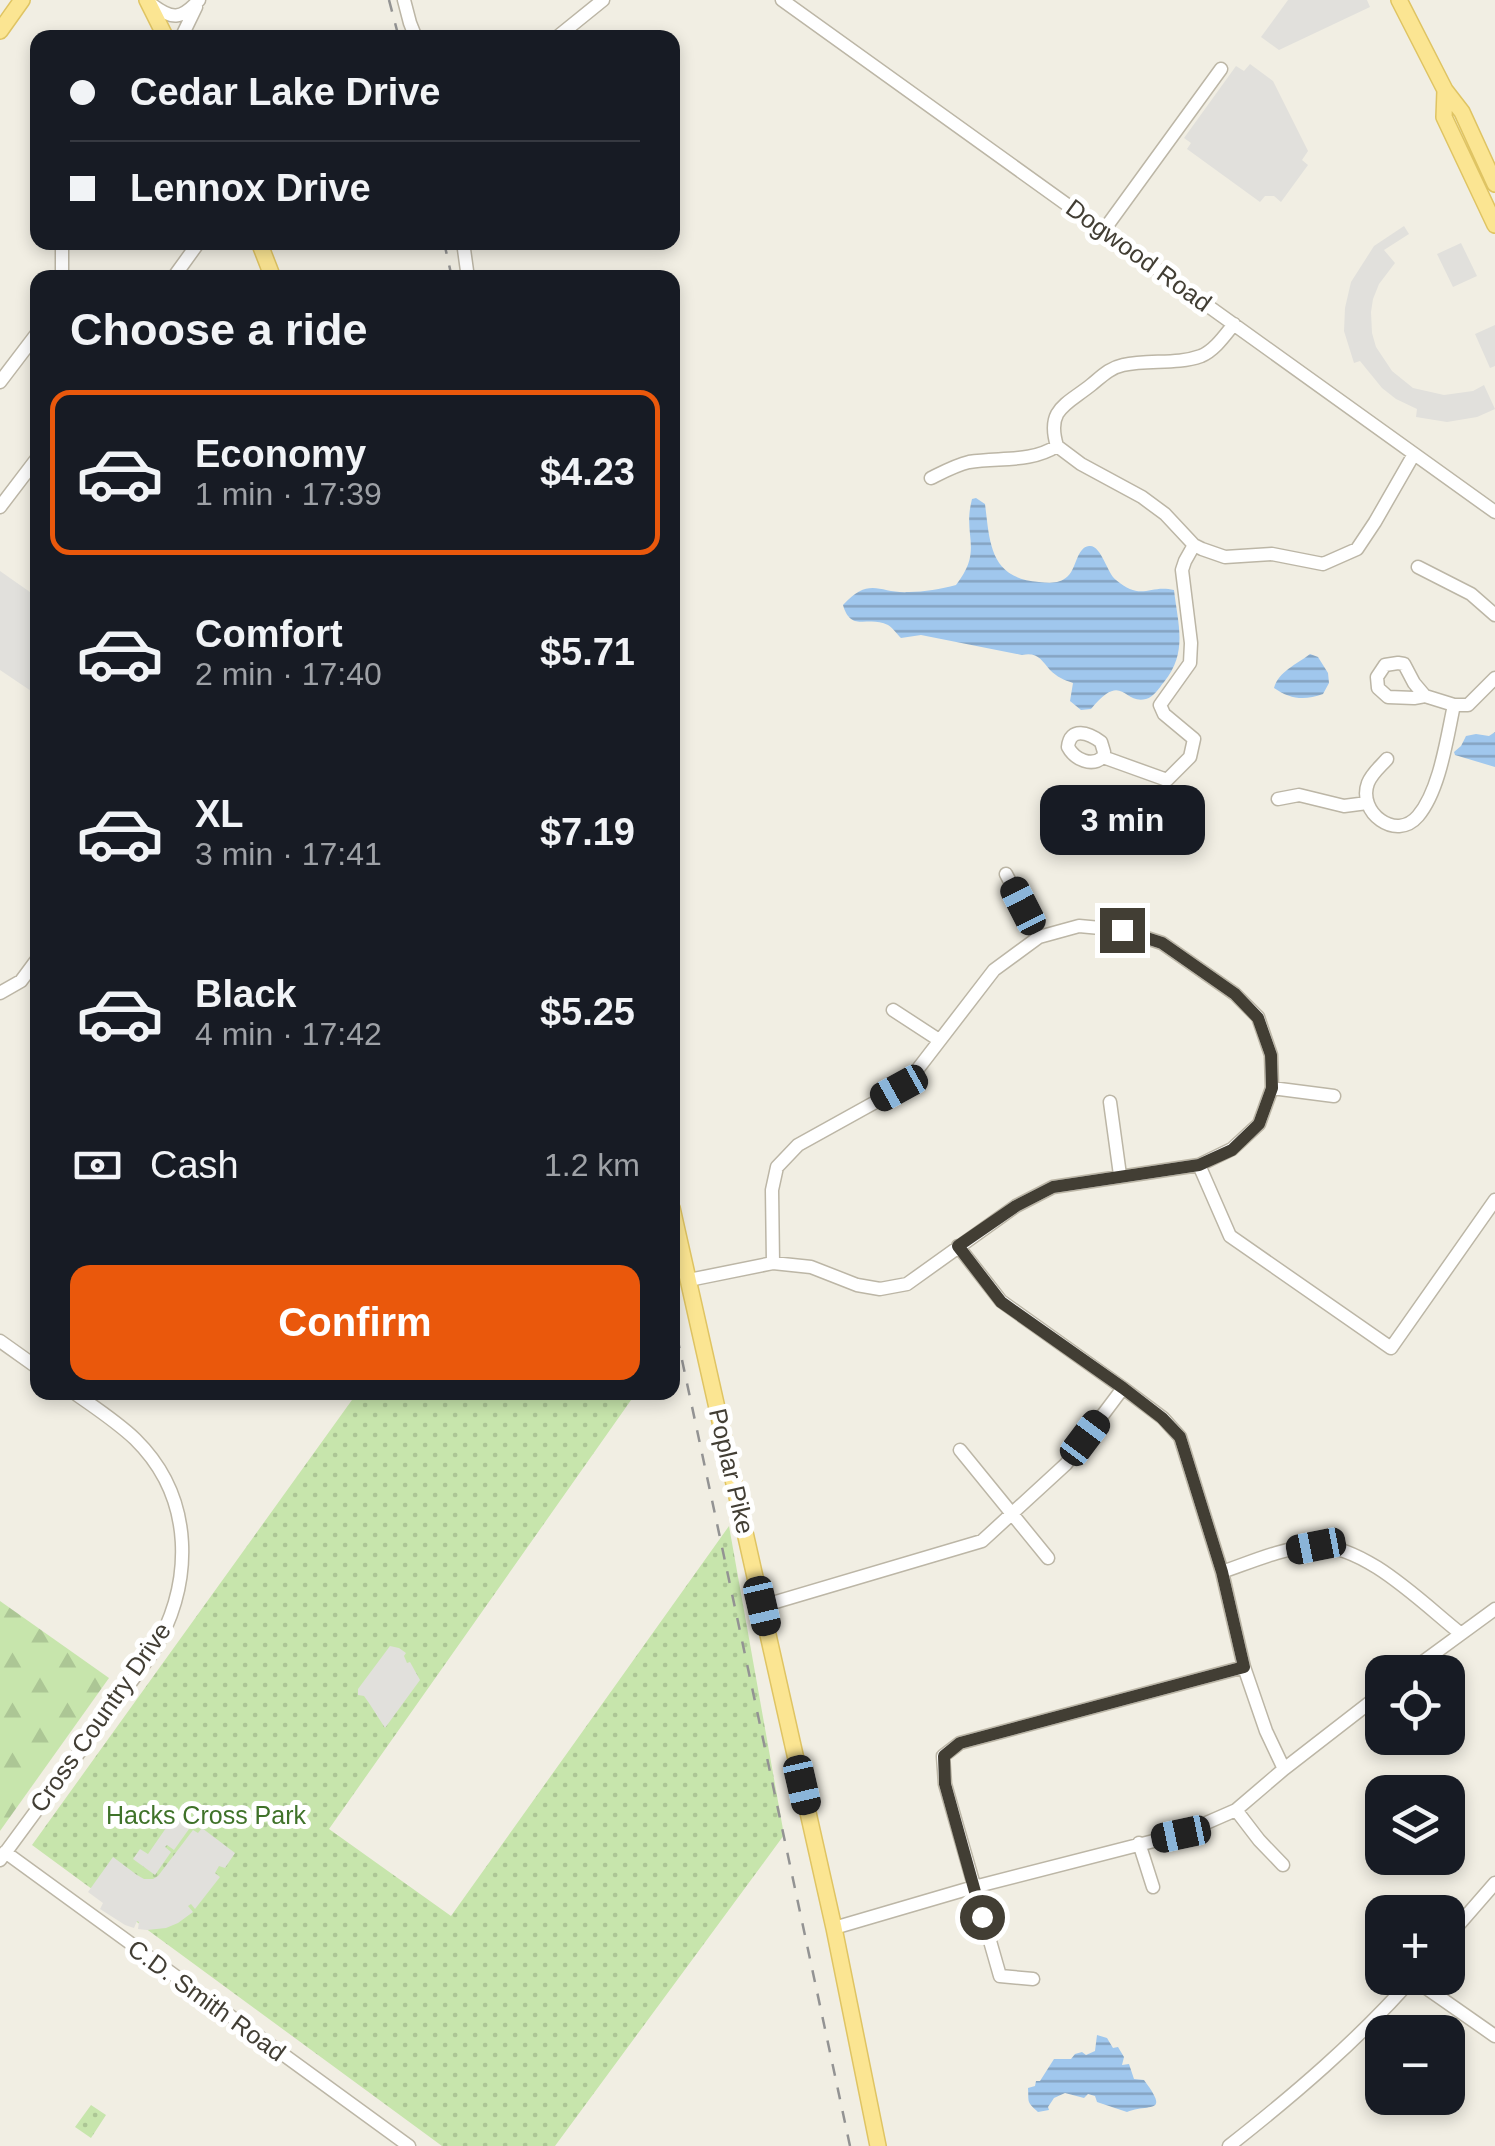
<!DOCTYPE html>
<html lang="en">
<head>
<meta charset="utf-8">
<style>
  :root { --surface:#171b24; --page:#242831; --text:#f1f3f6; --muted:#9ea1a6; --line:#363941; --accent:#ea580c }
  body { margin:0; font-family:Arial,sans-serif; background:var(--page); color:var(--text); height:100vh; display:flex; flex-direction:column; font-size:38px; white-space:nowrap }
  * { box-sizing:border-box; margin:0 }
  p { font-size:32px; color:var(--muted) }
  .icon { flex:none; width:55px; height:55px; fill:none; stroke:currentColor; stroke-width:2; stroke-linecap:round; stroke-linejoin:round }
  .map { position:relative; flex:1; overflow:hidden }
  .panel { position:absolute; left:30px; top:270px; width:650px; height:1130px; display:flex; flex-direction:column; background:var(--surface); border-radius:20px; box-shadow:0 5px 15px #0003 }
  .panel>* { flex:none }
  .guide { position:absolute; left:30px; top:30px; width:650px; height:220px; border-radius:20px; box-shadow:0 5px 15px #0003; display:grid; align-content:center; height:220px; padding:0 40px; background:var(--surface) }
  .controls { position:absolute; left:1365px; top:1655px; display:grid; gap:20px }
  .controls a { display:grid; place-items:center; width:100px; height:100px; border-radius:20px; background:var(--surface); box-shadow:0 5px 15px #0003; font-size:50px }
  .end { position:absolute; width:45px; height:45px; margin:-22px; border:12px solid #423e34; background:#fff; box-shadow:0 0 0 5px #fff }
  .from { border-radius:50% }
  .bubble { position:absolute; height:70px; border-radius:20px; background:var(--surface); box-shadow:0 5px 15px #0003; font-size:32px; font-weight:700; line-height:70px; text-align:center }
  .car { position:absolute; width:30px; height:60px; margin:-30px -15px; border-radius:12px; box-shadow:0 0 8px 2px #0007; background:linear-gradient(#222 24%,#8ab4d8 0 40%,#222 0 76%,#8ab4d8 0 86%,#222 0) }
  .guide b { display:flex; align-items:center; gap:35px; height:95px; font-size:38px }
  .guide b+b { border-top:2px solid var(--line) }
  .guide i { width:25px; height:25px; background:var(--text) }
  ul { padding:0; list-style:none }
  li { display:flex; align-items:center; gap:30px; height:165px; margin:0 20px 15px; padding:0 20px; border:5px solid transparent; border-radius:20px }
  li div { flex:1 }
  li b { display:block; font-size:38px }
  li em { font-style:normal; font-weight:700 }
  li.active { border-color:var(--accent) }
  li>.icon { width:90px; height:90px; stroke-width:1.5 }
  h2 { padding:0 40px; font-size:45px; line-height:120px }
  .pay { display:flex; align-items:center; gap:25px; height:110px; padding:0 40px; font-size:38px }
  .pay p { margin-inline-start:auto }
  .primary-button { display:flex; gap:20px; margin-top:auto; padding:20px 40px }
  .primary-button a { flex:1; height:115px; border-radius:20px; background:var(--accent); color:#fff; font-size:40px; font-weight:700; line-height:115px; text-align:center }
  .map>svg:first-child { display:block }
  .forest { fill:url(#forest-firs) }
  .park { fill:url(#park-dots) }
  .parking { fill:#e1e0dc }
  .water { fill:url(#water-rules) }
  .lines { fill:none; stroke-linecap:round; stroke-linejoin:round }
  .minor-casing { stroke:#bcb6a6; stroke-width:15 }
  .major-casing { stroke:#dfc463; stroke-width:18 }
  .minor { stroke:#fff; stroke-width:12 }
  .major { stroke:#fbe592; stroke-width:15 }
  .rail { stroke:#939393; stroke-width:2.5; stroke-dasharray:12 12; stroke-linecap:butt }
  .route { stroke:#423e34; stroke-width:12 }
  .labels { text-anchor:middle; stroke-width:10; stroke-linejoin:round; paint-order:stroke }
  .street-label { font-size:25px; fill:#423e34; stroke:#fff }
  .park-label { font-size:25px; fill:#3f7229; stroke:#fff }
</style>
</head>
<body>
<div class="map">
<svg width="1495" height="2146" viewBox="0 0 1495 2146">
  <defs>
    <pattern id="forest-firs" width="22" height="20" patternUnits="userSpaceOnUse" patternTransform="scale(2.5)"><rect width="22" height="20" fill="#c7e5ac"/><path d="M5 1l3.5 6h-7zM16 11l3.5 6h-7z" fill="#acc695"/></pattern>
    <pattern id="park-dots" width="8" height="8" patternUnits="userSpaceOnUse" patternTransform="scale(2.5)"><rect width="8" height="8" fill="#c7e5ac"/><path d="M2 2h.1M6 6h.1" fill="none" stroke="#acc695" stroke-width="1.8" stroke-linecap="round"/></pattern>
    <pattern id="water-rules" width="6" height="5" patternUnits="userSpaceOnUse" patternTransform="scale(2.5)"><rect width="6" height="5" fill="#a0c7ed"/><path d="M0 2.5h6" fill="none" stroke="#84a3c1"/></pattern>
  </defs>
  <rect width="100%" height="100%" fill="#f1eee3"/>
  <path class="forest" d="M 0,1601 L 109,1678 L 0,1831 Z"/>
  <path class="park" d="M 357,1393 L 636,1393 L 329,1829 L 451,1916 L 729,1526 L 784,1835 L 555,2146 L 442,2146 L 32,1845 Z
    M 91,2105 L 106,2115 L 91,2138 L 75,2127 Z"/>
  <path class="parking" d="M 1288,0 L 1367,0 L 1370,7 L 1279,50 L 1261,37 Z
    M 1250,64 L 1273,81 L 1308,151 L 1302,160 L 1308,165 L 1281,202 L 1274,196 L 1265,196 L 1260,202 L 1187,149 L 1191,143 L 1184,138 L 1236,66 L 1244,71 Z
    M 1404,226 L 1409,234 L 1384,250 L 1395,263 L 1379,284 L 1373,299 L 1371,312 L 1372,333 L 1376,347 L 1392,371 L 1413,388 L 1444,395 L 1473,391 L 1484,385 L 1495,409 L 1477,417 L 1447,422 L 1416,417 L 1417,409 L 1396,399 L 1382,388 L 1360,361 L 1354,363 L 1344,331 L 1345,308 L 1351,282 L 1374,246 Z
    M 1461,243 L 1477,276 L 1453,287 L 1437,254 Z
    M 1495,325 L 1495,366 L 1490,368 L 1475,334 Z
    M 0,571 L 37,597 L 38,688 L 34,693 L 0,670 Z
    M 390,1646 L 399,1648 L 406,1653 L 404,1656 L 407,1663 L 410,1662 L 420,1680 L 385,1728 L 369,1703 L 364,1696 L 358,1695 L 358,1689 Z
    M 167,1813 L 189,1829 L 174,1850 L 167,1845 L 165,1847 L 171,1852 L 155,1875 L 133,1859 L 140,1849 L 148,1854 L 166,1828 L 160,1823 Z
    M 202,1828 L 235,1853 L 225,1868 L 219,1866 L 215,1873 L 220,1877 L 195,1909 L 191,1904 L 188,1906 L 193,1912 L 178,1923 L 166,1928 L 147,1930 L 138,1929 L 139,1922 L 137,1921 L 134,1928 L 125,1925 L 100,1909 L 103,1903 L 88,1892 L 113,1857 L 137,1875 L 144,1879 L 153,1879 L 158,1876 L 193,1830 L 198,1833 Z"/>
  <path class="water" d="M 976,498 L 985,504 C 990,544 990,578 1039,582 C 1050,583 1060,584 1068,576 C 1076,569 1077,547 1089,546 C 1101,544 1107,573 1116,580 C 1142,602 1149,584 1174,590 C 1178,625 1188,652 1164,682 C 1159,688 1154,697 1146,699 C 1123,705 1123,670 1091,709 L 1081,710 L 1070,701 L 1073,683 C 1064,680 1057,677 1050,670 C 1041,660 1038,652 1022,655 L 921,635 L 901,638 C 897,634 893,628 888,625 C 868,615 851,633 843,605 C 870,575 880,594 909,592 C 924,592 941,589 956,585 C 984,549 962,537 972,499 Z
    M 1310,654 L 1318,657 L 1328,673 L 1329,683 L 1323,694 C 1304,701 1290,699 1274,688 C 1279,671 1296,665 1310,654 Z
    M 1495,732 L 1495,767 L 1455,755 L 1454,752 L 1461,746 L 1466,736 L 1476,734 L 1489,736 Z
    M 1097,2035 L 1107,2038 L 1113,2048 L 1118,2047 L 1124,2057 L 1122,2065 L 1129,2064 L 1134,2079 L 1144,2080 C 1171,2116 1148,2103 1127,2112 L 1097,2102 L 1095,2096 L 1088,2094 L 1084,2098 L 1065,2093 L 1054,2098 L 1048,2107 L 1049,2110 L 1038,2112 C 1026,2101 1029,2103 1028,2088 L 1035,2086 L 1036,2081 L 1040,2081 L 1054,2059 L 1071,2059 L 1075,2054 L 1082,2052 L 1086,2055 L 1095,2051 Z"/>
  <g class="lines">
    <defs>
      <path id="minor" d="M 404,0 L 410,23 L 416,38
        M 782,0 L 1495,512
        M 151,4 C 172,20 181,20 199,0
        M 181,38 L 196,7
        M 556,38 L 603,0
        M 1104,230 L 1221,69
        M 463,242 L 468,278
        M 62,278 L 62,242
        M 173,278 L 199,242
        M 1234,324 C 1225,335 1215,350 1201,356 C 1176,365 1149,359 1123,365 C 1109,368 1101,377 1091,385 C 1066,405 1046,409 1057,446 L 1081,464 L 1142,497 L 1165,514 L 1194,545 L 1202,549 L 1225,557 L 1272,554 L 1323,564 L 1357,549 L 1375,522 L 1414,454
        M 0,382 L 38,332
        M 931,478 C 943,472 956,465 969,462 C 1000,457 1030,463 1057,446
        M 0,507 L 38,457
        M 1418,567 L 1471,594 L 1495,615
        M 1425,696 L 1414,683 L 1404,664 L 1398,663 L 1385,665 L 1377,677 L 1378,688 L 1388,697 L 1414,698 L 1425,696 L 1454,705 L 1468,705 L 1495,678
        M 1103,757 C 1092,767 1075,760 1068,747 C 1070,726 1089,733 1101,742 L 1104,752 L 1103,757 L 1167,780 L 1190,757 L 1194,739 L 1164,714 L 1160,705 L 1190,663 L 1191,643 L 1182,570 L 1185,561 L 1194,545
        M 1387,759 C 1381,766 1372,773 1368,783 C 1357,812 1396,842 1418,816 C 1440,790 1447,737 1454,705
        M 1278,799 L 1299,795 L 1344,806 L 1367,803
        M 1006,874 L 1039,937
        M 0,993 L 21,981 L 38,958
        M 893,1010 L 939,1040
        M 1272,1088 L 1334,1096
        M 1110,1102 L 1120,1175
        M 1199,1165 L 1230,1236 L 1391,1348 L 1495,1200
        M 958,1246 L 1001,1301 L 1123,1388 L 1163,1418 L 1180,1437 L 1222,1572 L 1244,1667 L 1266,1731 L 1284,1769
        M 689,1280 L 773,1263 L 811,1267 L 857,1285 L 880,1289 L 907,1284 L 1016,1206 L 1053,1187 L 1199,1165 L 1232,1149 L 1259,1124 L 1272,1088 L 1271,1055 L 1258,1017 L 1235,994 L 1162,943 L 1122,930 L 1079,926 L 1039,937 L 994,970 L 914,1074 L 899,1089 L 798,1145 L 777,1167 L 772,1190 L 773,1263
        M 0,1341 L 38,1368
        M 960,1450 L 1048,1558
        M 1222,1572 C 1251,1562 1282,1548 1313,1546 C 1364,1543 1422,1603 1460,1633
        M 762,1606 L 982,1541 L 1066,1464 L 1123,1388
        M 1409,1672 L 1495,1609
        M 1236,1810 L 1259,1840 L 1283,1865
        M 1139,1843 L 1153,1887
        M 5,1852 L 409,2146
        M 0,1860 L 153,1652 C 194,1583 195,1498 135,1439 C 116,1421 94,1407 73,1392
        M 834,1928 L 974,1887 L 1181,1834 L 1236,1810 L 1284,1769 L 1382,1693
        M 1448,1937 L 1495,1883
        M 1412,1978 L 1495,2036
        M 1033,1979 L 1000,1976 L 945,1784 L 943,1756 L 960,1743 L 1244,1667
        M 1229,2146 C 1295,2094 1357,2041 1413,1978"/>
      <path id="major" d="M 147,0 L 166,38
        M 1399,0 L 1445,90 L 1462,112 L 1495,184
        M 0,31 L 22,0
        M 1445,90 L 1444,117 L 1495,225
        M 259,242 L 273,278
        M 672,1208 L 834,1928 L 878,2146"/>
    </defs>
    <use href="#minor" class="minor-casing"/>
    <use href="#major" class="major-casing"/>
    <use href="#minor" class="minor"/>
    <use href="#major" class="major"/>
    <path class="rail" d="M 389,0 L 399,38
      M 444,242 L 452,278
      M 672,1313 L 850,2146"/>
  </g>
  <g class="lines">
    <path class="route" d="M 982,1917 L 945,1784 L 944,1756 L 960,1743 L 1244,1667 L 1222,1572 L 1180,1437 L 1162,1418 L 1123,1388 L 1001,1302 L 958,1246 L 1016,1206 L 1053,1187 L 1199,1165 L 1232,1150 L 1259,1124 L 1272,1088 L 1271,1055 L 1258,1018 L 1235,994 L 1162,943 L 1122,930"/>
  </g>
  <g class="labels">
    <g class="street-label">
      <text transform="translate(1139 255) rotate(36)" y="9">Dogwood Road</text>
      <text transform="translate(732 1471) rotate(77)" y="9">Poplar Pike</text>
      <text transform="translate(100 1717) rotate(-55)" y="9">Cross Country Drive</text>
      <text transform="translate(207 2000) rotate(36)" y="9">C.D. Smith Road</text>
    </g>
    <g class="park-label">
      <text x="206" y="1824">Hacks Cross Park</text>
    </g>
  </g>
</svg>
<div class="controls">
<a><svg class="icon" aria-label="locate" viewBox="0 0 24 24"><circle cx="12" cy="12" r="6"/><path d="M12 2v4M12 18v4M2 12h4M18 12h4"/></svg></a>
<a><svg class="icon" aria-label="layers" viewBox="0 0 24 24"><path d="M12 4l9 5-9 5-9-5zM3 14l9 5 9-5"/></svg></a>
<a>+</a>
<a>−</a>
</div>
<i class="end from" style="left:982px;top:1917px"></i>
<i class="end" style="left:1122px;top:930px"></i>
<div class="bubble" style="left:1040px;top:785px;width:165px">3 min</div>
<i class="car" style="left:1023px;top:906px;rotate:333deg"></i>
<i class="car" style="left:899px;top:1088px;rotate:241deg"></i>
<i class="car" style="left:1085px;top:1438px;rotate:37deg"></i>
<i class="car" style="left:1316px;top:1546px;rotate:259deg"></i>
<i class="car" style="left:762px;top:1606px;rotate:167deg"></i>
<i class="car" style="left:802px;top:1785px;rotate:167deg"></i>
<i class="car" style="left:1181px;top:1834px;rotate:258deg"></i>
<div class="guide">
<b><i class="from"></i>Cedar Lake Drive</b>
<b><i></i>Lennox Drive</b>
</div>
<section class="panel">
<h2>Choose a ride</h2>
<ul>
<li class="active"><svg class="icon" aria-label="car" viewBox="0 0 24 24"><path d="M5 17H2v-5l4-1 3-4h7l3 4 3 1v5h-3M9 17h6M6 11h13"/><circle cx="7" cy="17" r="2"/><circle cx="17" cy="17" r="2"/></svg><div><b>Economy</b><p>1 min · 17:39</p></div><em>$4.23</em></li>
<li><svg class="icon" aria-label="car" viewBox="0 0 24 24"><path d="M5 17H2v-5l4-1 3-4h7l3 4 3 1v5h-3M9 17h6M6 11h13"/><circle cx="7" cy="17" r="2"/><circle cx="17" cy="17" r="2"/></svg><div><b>Comfort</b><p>2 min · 17:40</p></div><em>$5.71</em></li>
<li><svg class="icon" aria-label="car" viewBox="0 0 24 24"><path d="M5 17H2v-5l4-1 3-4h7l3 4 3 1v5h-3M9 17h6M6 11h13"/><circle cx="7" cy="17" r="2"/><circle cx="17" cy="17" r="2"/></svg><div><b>XL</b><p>3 min · 17:41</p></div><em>$7.19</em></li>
<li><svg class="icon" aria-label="car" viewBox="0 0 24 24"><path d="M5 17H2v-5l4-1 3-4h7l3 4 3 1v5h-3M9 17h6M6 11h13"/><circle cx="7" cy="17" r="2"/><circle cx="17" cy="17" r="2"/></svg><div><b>Black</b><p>4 min · 17:42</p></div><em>$5.25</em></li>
</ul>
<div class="pay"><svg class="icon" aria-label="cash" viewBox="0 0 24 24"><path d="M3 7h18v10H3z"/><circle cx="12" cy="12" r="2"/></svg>Cash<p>1.2 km</p></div>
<div class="primary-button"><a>Confirm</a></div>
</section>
</div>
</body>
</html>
